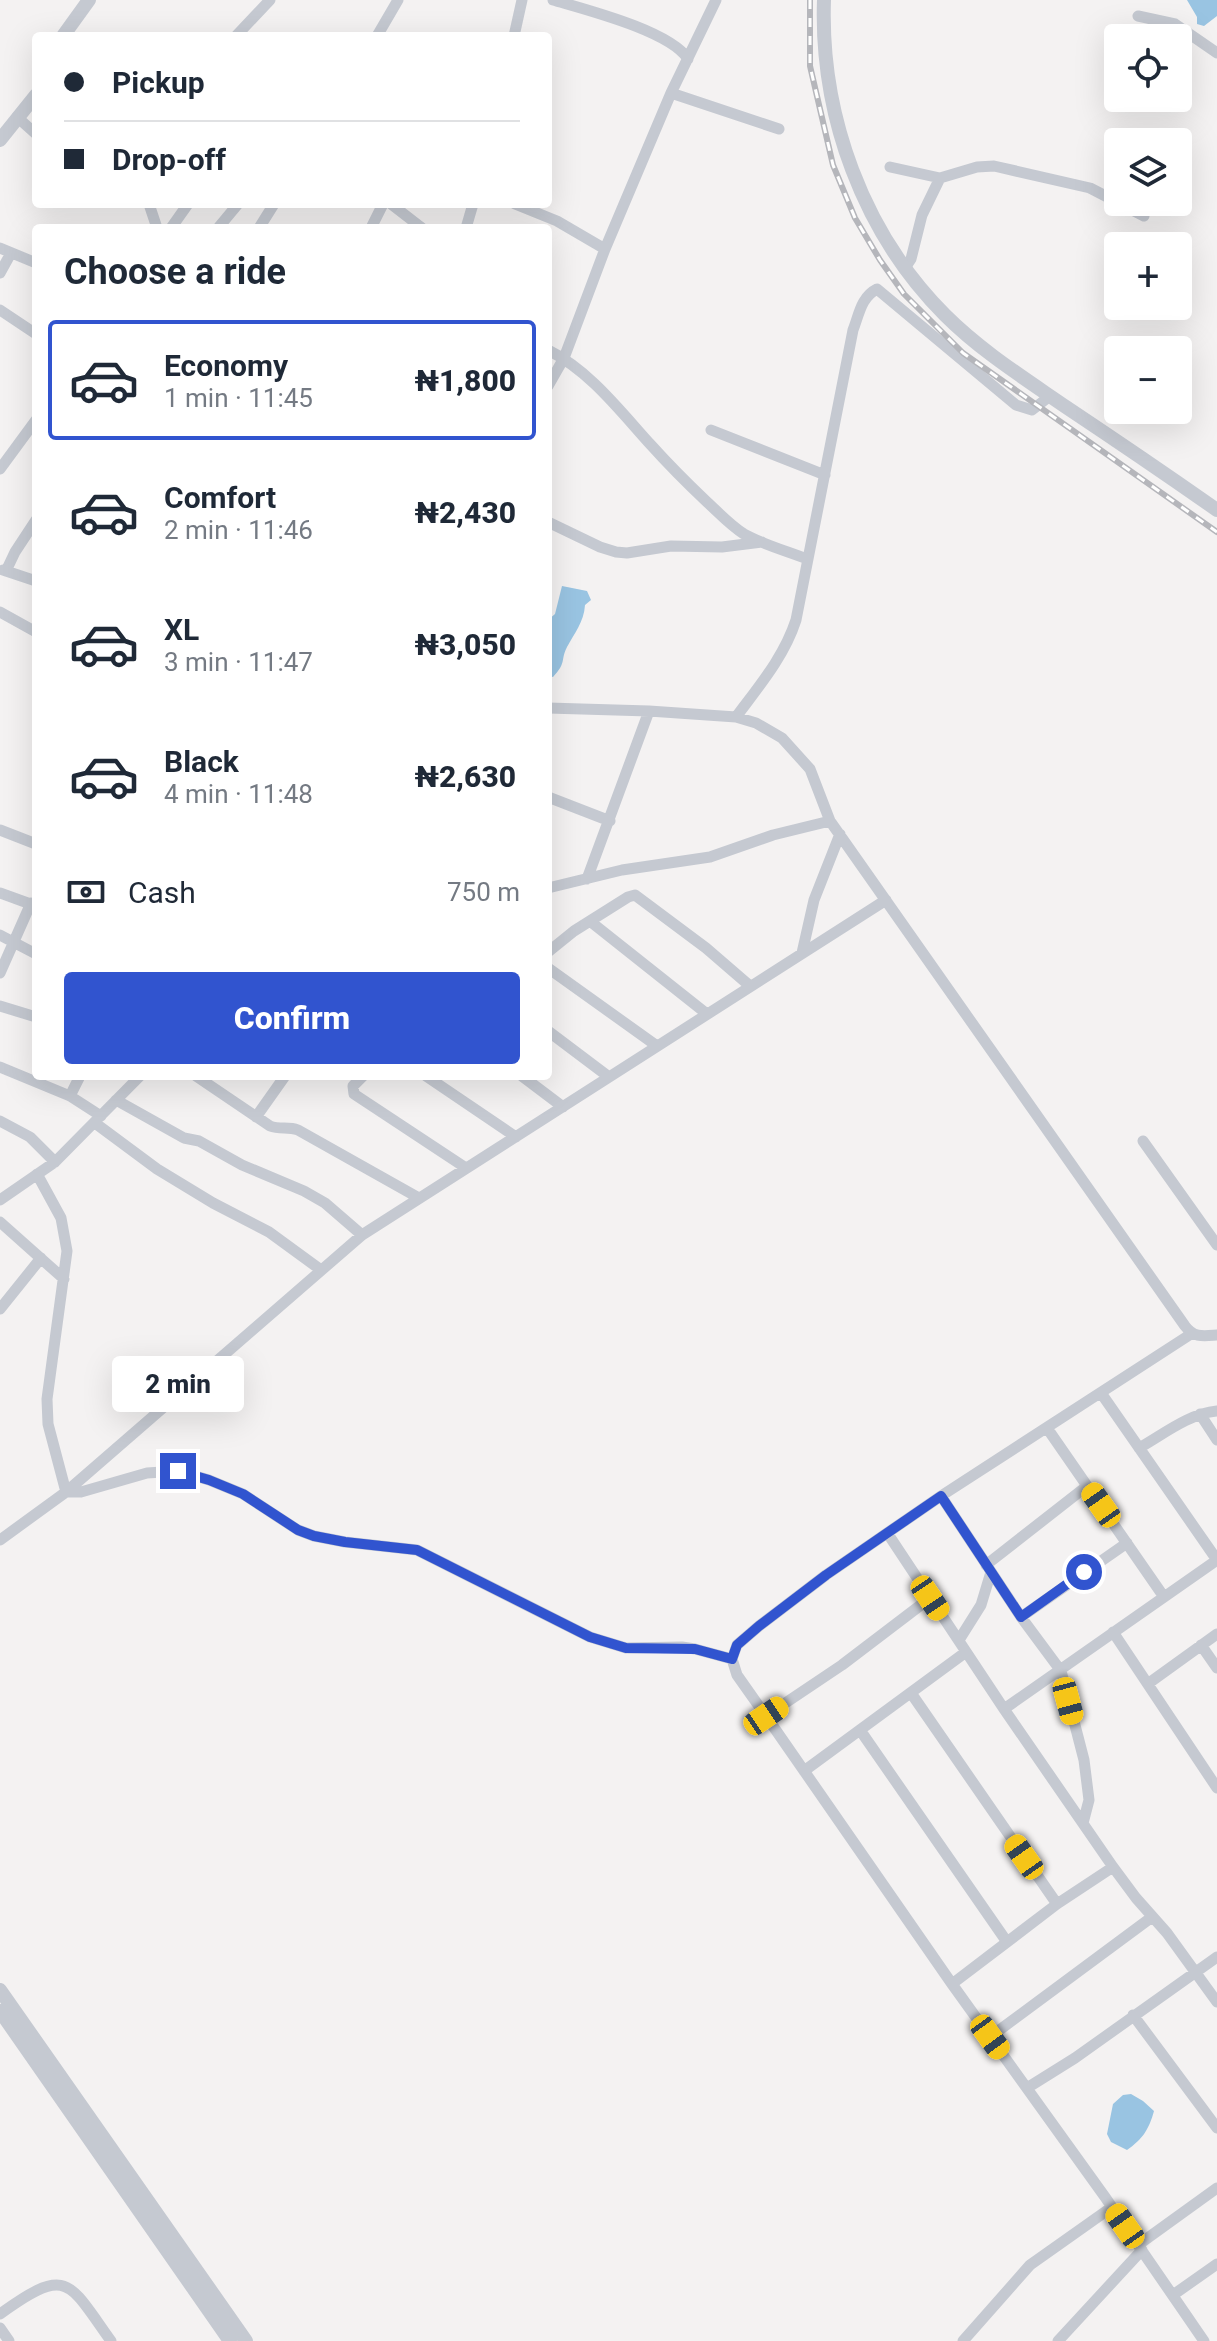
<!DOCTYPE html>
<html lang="en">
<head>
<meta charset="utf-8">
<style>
  :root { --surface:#fff; --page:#f2f2f3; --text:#1f2937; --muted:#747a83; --line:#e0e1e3; --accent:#3154cf }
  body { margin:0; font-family:Roboto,sans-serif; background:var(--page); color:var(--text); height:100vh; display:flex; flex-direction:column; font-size:30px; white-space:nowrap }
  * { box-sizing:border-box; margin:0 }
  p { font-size:26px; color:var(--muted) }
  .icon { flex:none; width:44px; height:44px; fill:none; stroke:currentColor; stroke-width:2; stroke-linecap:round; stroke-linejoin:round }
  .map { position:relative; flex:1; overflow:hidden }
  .sheet { position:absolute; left:32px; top:224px; width:520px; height:856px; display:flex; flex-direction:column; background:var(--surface); border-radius:8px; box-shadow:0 8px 32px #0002 }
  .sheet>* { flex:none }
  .hud { position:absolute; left:32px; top:32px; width:520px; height:176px; border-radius:8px; box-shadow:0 8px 32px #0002; display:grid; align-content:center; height:176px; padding:0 32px; background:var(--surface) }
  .tools { position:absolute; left:1104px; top:24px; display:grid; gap:16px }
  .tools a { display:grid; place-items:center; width:88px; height:88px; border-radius:8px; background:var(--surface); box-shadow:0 8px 32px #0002; font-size:40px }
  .end { position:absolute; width:36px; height:36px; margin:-18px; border:10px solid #3154cf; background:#fff; box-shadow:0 0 0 4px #fff }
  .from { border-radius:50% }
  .bubble { position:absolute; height:56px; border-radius:8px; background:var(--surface); box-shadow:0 8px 32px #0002; font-size:26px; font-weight:800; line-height:56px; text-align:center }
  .car { position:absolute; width:24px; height:48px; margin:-24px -12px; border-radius:10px; box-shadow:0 0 6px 2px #0007; background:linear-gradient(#f5c518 24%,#345 0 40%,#f5c518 0 76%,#345 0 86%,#f5c518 0) }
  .hud b { display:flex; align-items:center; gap:28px; height:76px; font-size:30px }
  .hud b+b { border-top:2px solid var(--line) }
  .hud i { width:20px; height:20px; background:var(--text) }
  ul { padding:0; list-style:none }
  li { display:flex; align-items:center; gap:24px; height:120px; margin:0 16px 12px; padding:0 16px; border:4px solid transparent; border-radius:8px }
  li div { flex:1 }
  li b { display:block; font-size:30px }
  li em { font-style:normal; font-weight:800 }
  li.selected { border-color:var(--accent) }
  li>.icon { width:72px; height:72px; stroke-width:1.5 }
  h2 { padding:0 32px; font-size:36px; line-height:96px }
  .pay { display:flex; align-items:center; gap:20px; height:88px; padding:0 32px; font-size:30px }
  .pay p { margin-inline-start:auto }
  .primary-button { display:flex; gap:16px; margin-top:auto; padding:16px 32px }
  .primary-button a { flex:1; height:92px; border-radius:8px; background:var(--accent); color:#fff; font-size:32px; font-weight:800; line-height:92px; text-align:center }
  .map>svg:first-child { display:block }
  .water { fill:#99c4e2 }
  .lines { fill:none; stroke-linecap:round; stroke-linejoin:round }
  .minor { stroke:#c5c9d1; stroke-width:11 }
  .tertiary { stroke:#c5c9d1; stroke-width:14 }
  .rail-casing { stroke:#b5b6bb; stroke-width:6 }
  .rail { stroke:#fff; stroke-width:3; stroke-dasharray:9; stroke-linecap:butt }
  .route { stroke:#3154cf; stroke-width:10 }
</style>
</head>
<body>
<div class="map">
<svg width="1217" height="2341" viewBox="0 0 1217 2341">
  <rect width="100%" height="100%" fill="#f4f2f2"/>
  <path class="water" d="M 1187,0 L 1217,0 L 1217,16 L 1204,26 L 1197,24 L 1197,17 Z
    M 562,586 L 587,591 L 591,600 L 585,605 C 584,622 574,634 567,647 C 560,661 567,662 553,677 L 548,676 L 548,620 L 555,614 Z
    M 1131,2094 L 1143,2101 L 1154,2111 C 1149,2129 1143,2139 1127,2150 L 1111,2142 L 1107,2134 L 1113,2104 L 1123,2095 Z"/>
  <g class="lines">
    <path class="minor" d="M 553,0 C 587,10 670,31 688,59
      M 1138,16 L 1175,24 L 1217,53
      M 236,36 L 270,0
      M 377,36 L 398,0
      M 514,36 L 522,0
      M 671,93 L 779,129
      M 17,117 L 36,134
      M 890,167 L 940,178
      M 149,204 L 157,228
      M 391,204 L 422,228
      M 515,204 L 557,221 L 605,249
      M 171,228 L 188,204
      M 218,228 L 238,204
      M 259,228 L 274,204
      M 371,228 L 383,204
      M 466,228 L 473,204
      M 0,248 L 36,263
      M 905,268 L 911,259 L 922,215 L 940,178 L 977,167 L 994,166 L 1090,188 L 1144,216
      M 0,273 L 11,253
      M 0,310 L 36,334
      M 548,350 C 590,371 620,411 651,445 C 669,465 688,484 707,502 C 719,513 731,526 744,534 C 764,545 787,551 807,559
      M 548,386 L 564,358 L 605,249 L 671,93 L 716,0
      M 711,430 L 825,475
      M 0,469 L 36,420
      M 548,522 L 600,547 L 616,552 L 627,553 L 671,546 L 722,547 L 762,542
      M 3,570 L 36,581
      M 6,571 L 15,552 L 36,520
      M 0,612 L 36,632
      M 548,708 L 649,711 L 736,717 L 756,723 L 782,738 L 810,769 L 830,821 L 1185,1326 C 1194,1338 1203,1336 1217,1335
      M 736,717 C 759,686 784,657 796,620 L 853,330 C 859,315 861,297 877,289 L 1016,405 L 1032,410 L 1050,396
      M 548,797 L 610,821
      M 0,830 L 36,844
      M 587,879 L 649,711
      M 548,888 L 622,870 L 710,857 L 773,835 L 830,821
      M 0,893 L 36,906
      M 591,922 L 707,1014
      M 0,935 L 36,954
      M 548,952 L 574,931 L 628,897 L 635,895 L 706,948 L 750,986
      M 802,953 L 814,900 L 840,834
      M 548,968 L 657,1046
      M 0,973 L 31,903
      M 0,1006 L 36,1017
      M 548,1031 L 609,1077
      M 0,1067 L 70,1096 L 101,1116
      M 196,1076 L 270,1126 C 280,1130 288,1126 298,1130 L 419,1198
      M 363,1076 L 353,1086 L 354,1094 L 466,1168
      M 426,1076 L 516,1137
      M 522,1076 L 563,1107
      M 70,1096 L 80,1076
      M 116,1100 L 184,1138 L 199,1141 L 242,1165 L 304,1191 L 325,1203 L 362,1235
      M 256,1117 L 285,1076
      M 0,1121 L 30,1137 L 55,1162
      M 95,1123 L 157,1169 L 213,1203 L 269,1232 L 321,1270
      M 1143,1141 L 1217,1245
      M 37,1174 L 61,1218 L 67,1251 L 47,1399 L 48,1424 L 66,1492 L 81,1492 L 147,1473 L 178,1471 L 209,1480 L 243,1494 L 298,1530 L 314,1536 L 345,1542 L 417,1550 L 590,1637 L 626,1648 L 682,1647 L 695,1649 L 732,1659
      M 0,1200 L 55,1162 L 140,1076
      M 0,1222 L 64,1279
      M 0,1309 L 41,1258
      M 1191,1334 L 941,1496 L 826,1575 L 759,1626 L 737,1645 L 732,1659 L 737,1675 L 766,1716 L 952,1984 L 1105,2197 L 1204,2341
      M 1101,1393 L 1217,1560
      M 1200,1414 L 1217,1440
      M 1047,1428 L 1164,1597
      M 1139,1448 C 1164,1434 1188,1414 1217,1411
      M 941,1496 L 1021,1617 L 1061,1671 L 1084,1760 L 1089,1800 L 1083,1823
      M 888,1534 L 1004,1709 L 1113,1867 L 1136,1898 L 1167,1933 L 1217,2002
      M 0,1540 L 66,1492 L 362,1235 L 886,900
      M 986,1565 L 1087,1486
      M 1021,1617 L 1127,1543
      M 1113,1632 L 1217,1788
      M 959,1640 L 981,1605 L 991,1572
      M 1201,1645 L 1217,1668
      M 1149,1683 L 1217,1634
      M 911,1693 L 1057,1904
      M 1004,1709 L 1217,1560
      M 766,1716 L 842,1665 L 930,1598
      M 860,1730 L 1007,1942
      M 804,1771 L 966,1652
      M 952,1984 L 1057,1904 L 1113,1867
      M 1133,2015 L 1217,2128
      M 990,2037 L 1152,1917
      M 1027,2088 L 1075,2058 L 1217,1957
      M 1138,2245 L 1217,2188
      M 1173,2295 L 1217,2264
      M 0,2314 C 68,2265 68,2281 111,2341
      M 0,2328 L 9,2341
      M 963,2341 L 1030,2265 L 1112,2207
      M 1058,2341 L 1142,2250"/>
    <path class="tertiary" d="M 824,0 C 820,115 863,233 945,315 C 981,351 1024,378 1066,407 C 1117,441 1167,475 1217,510
      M 63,36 L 89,0
      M 0,140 L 36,95
      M 0,1990 L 246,2341
      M 0,2011 L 230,2341"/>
    <defs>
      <path id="rail" d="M 810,0 L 810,66 L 833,165 L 855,218 L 880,260 L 904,294 L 963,353 L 1217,532"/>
    </defs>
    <use href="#rail" class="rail-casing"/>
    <use href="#rail" class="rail"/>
  </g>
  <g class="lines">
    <path class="route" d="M 178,1471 L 209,1480 L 243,1494 L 298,1530 L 314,1536 L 345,1542 L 417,1550 L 590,1637 L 626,1648 L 695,1649 L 732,1659 L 737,1645 L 759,1626 L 826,1575 L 941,1496 L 1021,1617 L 1084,1572"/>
  </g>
</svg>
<div class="tools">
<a><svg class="icon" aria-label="locate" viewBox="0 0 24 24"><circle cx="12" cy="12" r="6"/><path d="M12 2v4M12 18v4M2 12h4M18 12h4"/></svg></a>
<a><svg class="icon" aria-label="layers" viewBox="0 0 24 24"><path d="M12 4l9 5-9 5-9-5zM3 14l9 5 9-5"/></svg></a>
<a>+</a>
<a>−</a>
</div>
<i class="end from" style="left:1084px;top:1572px"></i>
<i class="end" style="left:178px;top:1471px"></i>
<div class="bubble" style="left:112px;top:1356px;width:132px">2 min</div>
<i class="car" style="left:1101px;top:1505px;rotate:325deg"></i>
<i class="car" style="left:930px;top:1598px;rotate:146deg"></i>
<i class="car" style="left:1068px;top:1701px;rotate:165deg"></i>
<i class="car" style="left:766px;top:1716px;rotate:56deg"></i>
<i class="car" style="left:1024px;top:1857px;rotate:325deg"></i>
<i class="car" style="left:990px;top:2037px;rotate:144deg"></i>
<i class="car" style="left:1125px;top:2226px;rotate:325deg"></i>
<div class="hud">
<b><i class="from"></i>Pickup</b>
<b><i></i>Drop-off</b>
</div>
<section class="sheet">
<h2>Choose a ride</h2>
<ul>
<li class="selected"><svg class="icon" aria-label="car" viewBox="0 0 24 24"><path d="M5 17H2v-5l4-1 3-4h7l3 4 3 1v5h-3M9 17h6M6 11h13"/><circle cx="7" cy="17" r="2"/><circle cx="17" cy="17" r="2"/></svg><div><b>Economy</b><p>1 min · 11:45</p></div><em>₦1,800</em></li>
<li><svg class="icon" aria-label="car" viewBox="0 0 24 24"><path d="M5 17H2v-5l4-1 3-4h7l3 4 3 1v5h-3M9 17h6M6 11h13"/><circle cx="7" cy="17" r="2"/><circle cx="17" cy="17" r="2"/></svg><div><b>Comfort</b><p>2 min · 11:46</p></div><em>₦2,430</em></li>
<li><svg class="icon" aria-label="car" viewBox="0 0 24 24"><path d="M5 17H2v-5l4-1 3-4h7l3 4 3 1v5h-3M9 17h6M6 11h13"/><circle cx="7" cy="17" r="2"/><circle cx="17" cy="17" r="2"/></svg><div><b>XL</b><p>3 min · 11:47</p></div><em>₦3,050</em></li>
<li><svg class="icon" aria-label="car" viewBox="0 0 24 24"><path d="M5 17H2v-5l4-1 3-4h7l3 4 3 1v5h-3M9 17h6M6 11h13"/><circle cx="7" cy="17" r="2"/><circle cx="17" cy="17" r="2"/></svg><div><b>Black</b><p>4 min · 11:48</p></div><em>₦2,630</em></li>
</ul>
<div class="pay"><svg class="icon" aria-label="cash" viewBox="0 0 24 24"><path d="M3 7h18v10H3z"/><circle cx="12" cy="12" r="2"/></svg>Cash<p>750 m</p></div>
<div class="primary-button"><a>Confirm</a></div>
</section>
</div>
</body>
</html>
